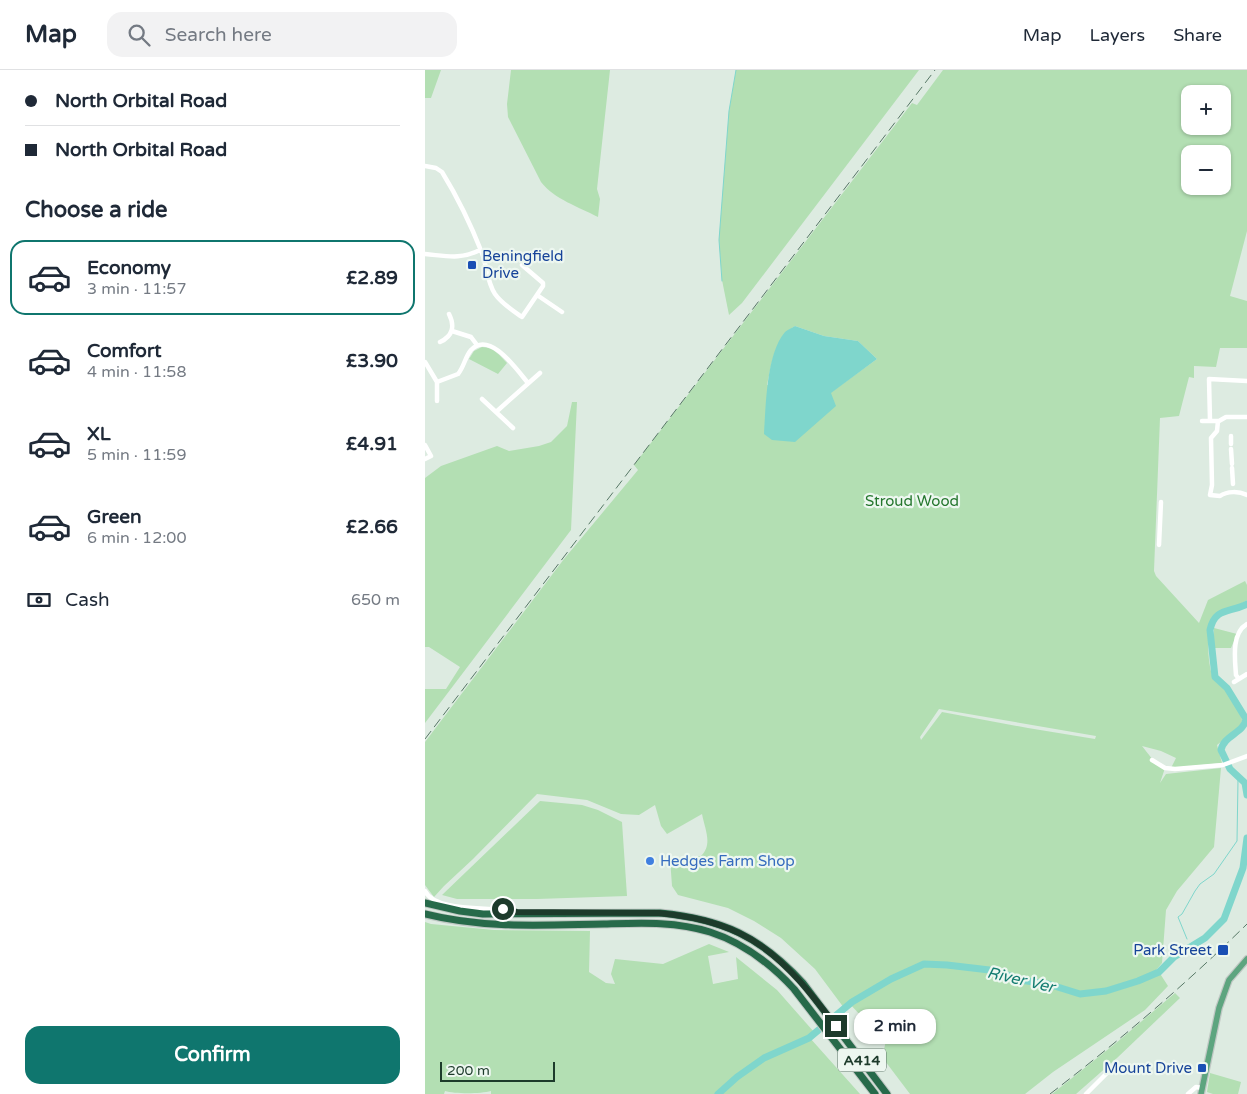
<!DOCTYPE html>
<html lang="en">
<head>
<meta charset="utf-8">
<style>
  :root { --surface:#fff; --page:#f2f2f3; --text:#1f2937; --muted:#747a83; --line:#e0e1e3; --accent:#0f766e }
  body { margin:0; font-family:"Varela Round",sans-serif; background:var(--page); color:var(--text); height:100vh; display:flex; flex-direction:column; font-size:19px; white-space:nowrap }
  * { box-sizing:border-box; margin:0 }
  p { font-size:16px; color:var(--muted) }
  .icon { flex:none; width:28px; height:28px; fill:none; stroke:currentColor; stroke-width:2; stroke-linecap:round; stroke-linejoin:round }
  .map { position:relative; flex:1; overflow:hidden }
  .panel { display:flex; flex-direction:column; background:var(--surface); width:425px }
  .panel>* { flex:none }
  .hud { display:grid; align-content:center; height:110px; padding:0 25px; background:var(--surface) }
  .tools { position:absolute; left:756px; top:15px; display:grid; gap:10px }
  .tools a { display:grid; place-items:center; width:50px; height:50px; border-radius:10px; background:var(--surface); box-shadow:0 1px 4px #0004; font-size:25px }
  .scale { position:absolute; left:15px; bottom:12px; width:115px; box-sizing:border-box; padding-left:5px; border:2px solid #1d3b2b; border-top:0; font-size:14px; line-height:18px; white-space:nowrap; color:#1d3b2b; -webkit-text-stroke:4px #edf7f0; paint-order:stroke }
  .end { position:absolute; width:22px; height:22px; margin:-11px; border:6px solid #1d3b2b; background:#fff; box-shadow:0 0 0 2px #fff }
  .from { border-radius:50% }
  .bubble { position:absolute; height:35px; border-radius:15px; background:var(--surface); box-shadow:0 1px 4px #0004; font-size:16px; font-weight:700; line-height:35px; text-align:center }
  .hud b { display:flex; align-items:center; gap:18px; height:48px; font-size:19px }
  .hud b+b { border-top:1px solid var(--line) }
  .hud i { width:12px; height:12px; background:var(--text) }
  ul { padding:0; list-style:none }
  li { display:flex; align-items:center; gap:15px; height:75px; margin:0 10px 8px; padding:0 15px; border:2px solid transparent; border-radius:15px }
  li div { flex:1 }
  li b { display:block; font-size:19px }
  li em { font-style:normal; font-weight:700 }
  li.active { border-color:var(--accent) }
  li>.icon { width:45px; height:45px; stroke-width:1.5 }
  h2 { padding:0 25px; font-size:22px; line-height:60px }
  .pay { display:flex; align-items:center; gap:12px; height:55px; padding:0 25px; font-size:19px }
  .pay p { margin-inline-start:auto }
  .cta { display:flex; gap:10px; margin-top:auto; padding:10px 25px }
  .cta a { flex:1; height:58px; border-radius:15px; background:var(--accent); color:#fff; font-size:20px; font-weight:700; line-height:58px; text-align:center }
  header { display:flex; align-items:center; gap:30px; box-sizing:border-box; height:70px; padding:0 25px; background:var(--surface); border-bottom:1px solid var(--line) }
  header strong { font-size:24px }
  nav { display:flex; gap:28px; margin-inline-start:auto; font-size:18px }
  .search { width:350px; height:45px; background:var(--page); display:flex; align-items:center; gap:12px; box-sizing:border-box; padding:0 18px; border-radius:15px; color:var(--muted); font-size:19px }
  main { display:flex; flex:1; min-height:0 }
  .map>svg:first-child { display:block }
  .green { fill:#b3dfb3; fill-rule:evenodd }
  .water { fill:#7fd6cc }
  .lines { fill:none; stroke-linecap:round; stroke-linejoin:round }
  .stream { stroke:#7fd6cc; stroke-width:1 }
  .river { stroke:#7fd6cc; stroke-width:7 }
  .major-casing { stroke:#c0c8c4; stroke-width:8 }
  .highway-casing { stroke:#c0c8c4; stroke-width:9 }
  .minor { stroke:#fff; stroke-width:4.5 }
  .major { stroke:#5da57f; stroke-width:5.5 }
  .highway { stroke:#276a4a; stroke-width:7 }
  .rail { stroke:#577866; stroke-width:1; stroke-dasharray:10 5; stroke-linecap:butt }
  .route { stroke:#1d3b2b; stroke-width:6 }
  .transit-dot { fill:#1a4fb4; stroke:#edf7f0; stroke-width:2 }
  .shop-dot { fill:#3f7fe0; stroke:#edf7f0; stroke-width:2 }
  .labels { text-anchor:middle; stroke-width:4.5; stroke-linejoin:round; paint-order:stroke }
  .shield { fill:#edf7f0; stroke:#5b7366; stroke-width:1 }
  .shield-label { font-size:14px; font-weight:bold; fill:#1d3b2b }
  .transit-label { font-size:15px; fill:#164399; stroke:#edf7f0; text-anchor:end }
  .park-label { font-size:15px; fill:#24762d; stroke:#edf7f0 }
  .shop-label { font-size:15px; fill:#366cbe; stroke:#edf7f0; text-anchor:start }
  .water-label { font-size:16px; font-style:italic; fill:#137c71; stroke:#edf7f0 }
</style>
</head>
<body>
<header>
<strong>Map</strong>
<div class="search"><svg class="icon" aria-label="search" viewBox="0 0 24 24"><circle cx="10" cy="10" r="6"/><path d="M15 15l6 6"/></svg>Search here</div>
<nav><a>Map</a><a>Layers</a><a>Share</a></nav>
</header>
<main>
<section class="panel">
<div class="hud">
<b><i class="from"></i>North Orbital Road</b>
<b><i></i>North Orbital Road</b>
</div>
<h2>Choose a ride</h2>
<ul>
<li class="active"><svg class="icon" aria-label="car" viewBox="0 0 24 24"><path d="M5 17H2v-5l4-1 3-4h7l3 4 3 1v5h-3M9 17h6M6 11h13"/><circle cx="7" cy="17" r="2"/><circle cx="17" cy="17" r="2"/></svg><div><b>Economy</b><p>3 min · 11:57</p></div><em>£2.89</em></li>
<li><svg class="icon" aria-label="car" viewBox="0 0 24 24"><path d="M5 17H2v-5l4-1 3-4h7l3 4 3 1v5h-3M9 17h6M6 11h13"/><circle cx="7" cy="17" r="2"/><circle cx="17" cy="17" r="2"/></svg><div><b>Comfort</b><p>4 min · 11:58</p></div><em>£3.90</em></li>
<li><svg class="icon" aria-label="car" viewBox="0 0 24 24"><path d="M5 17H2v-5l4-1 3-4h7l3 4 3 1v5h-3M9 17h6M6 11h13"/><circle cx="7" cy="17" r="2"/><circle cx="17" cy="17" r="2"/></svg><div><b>XL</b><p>5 min · 11:59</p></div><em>£4.91</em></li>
<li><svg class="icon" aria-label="car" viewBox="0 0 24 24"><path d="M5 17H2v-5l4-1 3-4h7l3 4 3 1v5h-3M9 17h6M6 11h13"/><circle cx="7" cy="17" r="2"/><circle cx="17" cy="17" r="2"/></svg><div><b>Green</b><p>6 min · 12:00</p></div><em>£2.66</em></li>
</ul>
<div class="pay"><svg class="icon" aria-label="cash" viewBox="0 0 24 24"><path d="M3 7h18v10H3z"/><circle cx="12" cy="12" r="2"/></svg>Cash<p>650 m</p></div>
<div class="cta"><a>Confirm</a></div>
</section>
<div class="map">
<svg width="822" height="1024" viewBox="0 0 822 1024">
  <rect width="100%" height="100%" fill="#ddebe1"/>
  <path class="green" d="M 0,0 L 16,0 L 6,28 L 0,28 Z
    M 86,0 L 185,0 L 172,119 L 175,129 L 173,147 C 154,137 129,129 116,112 L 83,47 L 82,34 Z
    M 311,0 L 494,0 L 317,233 L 304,245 L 297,210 L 294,170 L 304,41 Z
    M 518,0 L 822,0 L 822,161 L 805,226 L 822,231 L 822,278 L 795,278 L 791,297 L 769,296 L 769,308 L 764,307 L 754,346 L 735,348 L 729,501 L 731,506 L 774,553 L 783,530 L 820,511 L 822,515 L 822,530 C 812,538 796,537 788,547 C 780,556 783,598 788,607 C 790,612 796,615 799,618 C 806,626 821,644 816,655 L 792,675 L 797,693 L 746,698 L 751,688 L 736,681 L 717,676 L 728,690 L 740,698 L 735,713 L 741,704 L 796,698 L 789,777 L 752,821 L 741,840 L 737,893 L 727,905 L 734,902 L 743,916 L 720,940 L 628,1002 L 600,1024 L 485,1024 L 457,987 C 465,959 461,962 440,948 C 434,945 430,939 425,934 L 419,938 L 390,899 L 356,868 L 329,851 L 303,838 L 253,825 L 247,816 L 245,788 L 276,786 C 288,774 280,760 277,744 L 242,764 L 236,756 L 230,735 L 214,745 L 196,744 L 162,730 L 112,724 L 48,789 L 19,816 L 9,827 L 0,815 L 0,672 L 139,489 L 213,400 L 209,395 L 487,33 L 492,35 ZM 765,24 L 798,24 L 798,56 L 765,56 ZM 765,84 L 798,84 L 798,116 L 765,116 ZM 370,256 L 399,266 L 433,271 L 452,289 L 405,323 L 342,315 C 347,294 349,268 370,256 ZM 514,639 L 671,666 L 670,669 L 603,658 L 517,642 L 496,670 L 495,667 Z
    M 57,277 C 69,277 75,286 82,293 L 73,304 L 44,289 L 49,281 Z
    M 147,332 L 152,332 L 146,460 L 0,653 L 0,619 L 21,619 L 35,597 L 4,577 L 0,577 L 0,408 L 16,396 L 72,376 L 84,381 L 114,376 L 126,372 L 142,356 Z
    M 789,558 L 812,564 L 806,578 L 788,578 Z
    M 115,731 L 157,735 L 173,740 L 197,752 L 202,826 L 112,829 L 32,829 L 17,825 Z
    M 0,852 L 6,854 L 69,860 L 165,861 L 164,902 L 181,913 L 190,914 L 186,904 L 190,889 L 238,894 L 284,874 L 304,882 L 283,886 L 288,914 L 313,909 L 311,887 L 352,920 L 389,962 L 385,968 L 435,1024 L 66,1024 L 66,1021 C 55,1024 30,1024 20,1021 L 19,1024 L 0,1024 Z
    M 750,923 L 755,928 L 692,988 L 651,1024 L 627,1024 L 691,973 Z
    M 785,1003 L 816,1012 L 813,1024 L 788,1024 L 782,1022 Z"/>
  <path class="water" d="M 370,256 L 399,266 L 433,271 L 452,289 L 406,323 L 411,336 L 370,372 L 347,370 L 339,364 C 341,336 341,284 360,262 C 362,260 367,258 370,256 Z"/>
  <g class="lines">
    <path class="stream" d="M 297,211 L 294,170 L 304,41 L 311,0
      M 762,869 L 753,847 L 757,844 L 770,821 L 775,814 L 789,804 L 812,771 L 813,710 L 805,699"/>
    <path class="river" d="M 822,534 C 805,543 790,537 785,560 L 790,607 L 802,618 L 821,649 C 819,663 799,665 796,680 L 805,699 L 820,713 L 822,725
      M 293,1024 L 312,1007 L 339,988 L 384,968 L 427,932 L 466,909 L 499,894 L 522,895 L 573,901 L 595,910 L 623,914 L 655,924 L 681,921 L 713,911 L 734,902 L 749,887 L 780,868 L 799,849 L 818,798 L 822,768"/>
    <defs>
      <path id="major" d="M 776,1024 L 794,938 L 804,910 L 822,889"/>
      <path id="highway" d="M 0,833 L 35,841 L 58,844 L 235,843 C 297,849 335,866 378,913 L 462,1024
        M 0,844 C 59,859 118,855 179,854 C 214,853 250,851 285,862 C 319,873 345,893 369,919 L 450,1024"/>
    </defs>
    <use href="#major" class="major-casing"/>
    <use href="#highway" class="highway-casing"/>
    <path class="minor" d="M 0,96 L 11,98 L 17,102 C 33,128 46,155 57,183 C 62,197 62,212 70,224 C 77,234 87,240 97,247 L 118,216 L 118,213 L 97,195
      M 0,184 C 22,186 35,190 55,180
      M 112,225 L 137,242
      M 27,261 L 46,267 L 52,275
      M 15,272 C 28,266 30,256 24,244
      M 0,292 L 12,312 L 12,331
      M 12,312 L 33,304 C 39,297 40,287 46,280 C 65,260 92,300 103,313
      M 57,329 L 88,358
      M 71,342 L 115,303
      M 777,351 L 794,351 L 801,347 L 822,347
      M 785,351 L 784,309 L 822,311
      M 793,351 L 792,361 L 786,368 L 787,415 L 785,425 L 795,426 C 802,421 814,421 822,425
      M 806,374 L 806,366
      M 0,375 L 6,386 L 0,389
      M 806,379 L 807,394
      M 807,398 L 808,414
      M 734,475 L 736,432
      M 814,609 L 811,605 C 810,590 806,563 822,554
      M 809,612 L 822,604
      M 727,690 L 740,698 L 750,699 L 798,695 L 822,686
      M 0,821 C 11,843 66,836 88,842
      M 661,1024 L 692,993
      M 763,1024 L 771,1017 L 777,1018"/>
    <use href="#major" class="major"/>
    <use href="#highway" class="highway"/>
    <path class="rail" d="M 0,669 L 510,0
      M 625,1024 C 694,971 760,915 822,854"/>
  </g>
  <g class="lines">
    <path class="route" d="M 78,839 L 92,842 L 234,843 C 327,852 357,886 411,956"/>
  </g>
  <g class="transit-dot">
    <rect x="42" y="190" width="10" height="10" rx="2.5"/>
    <rect x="792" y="874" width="12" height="12" rx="2.5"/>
    <rect x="772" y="993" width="10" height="10" rx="2.5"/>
  </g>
  <circle class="shop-dot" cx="225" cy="791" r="5"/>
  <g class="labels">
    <rect class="shield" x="413" y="978.5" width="48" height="23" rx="4"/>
    <g class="shield-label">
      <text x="437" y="995">A414</text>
    </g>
    <g class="transit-label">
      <text x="57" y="191" text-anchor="start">Beningfield<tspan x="57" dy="17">Drive</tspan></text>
      <text x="787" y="885">Park Street</text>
      <text x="767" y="1003">Mount Drive</text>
    </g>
    <g class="park-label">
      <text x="487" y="436">Stroud Wood</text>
    </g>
    <g class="shop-label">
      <text x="235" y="796">Hedges Farm Shop</text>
    </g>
    <g class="water-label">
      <text transform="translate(596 909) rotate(13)" y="6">River Ver</text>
    </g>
  </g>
</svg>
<div class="tools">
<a>+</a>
<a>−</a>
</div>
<div class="scale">200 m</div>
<i class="end from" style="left:78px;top:839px"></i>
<i class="end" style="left:411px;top:956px"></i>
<div class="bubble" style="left:429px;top:939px;width:82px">2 min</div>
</div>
</main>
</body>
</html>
